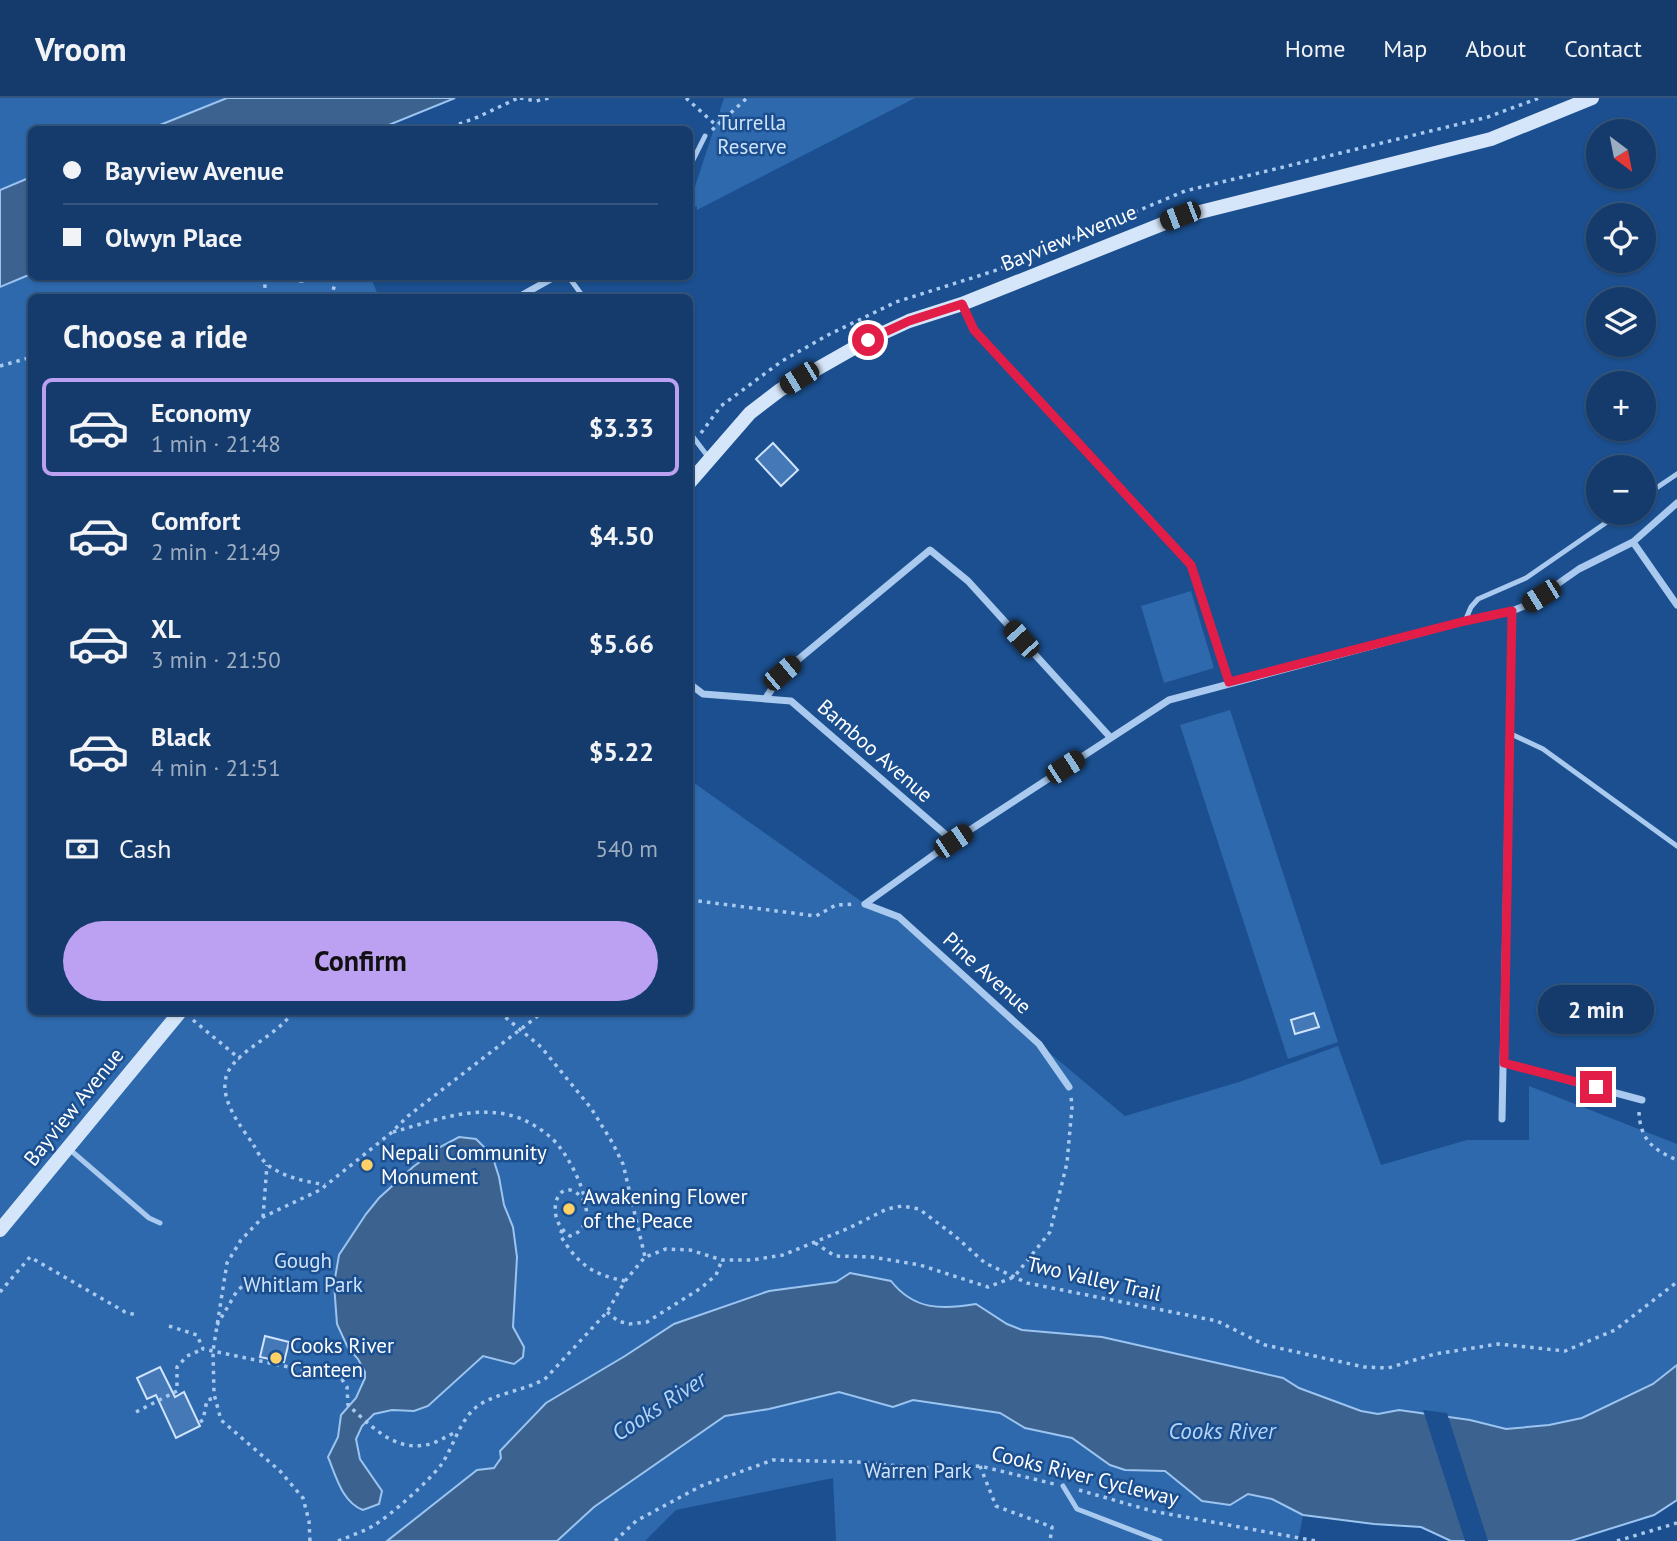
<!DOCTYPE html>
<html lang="en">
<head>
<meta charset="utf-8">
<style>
  :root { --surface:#143b6b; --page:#1d4271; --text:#f1f3f6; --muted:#9dadc1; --line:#33557e; --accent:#bca0f2 }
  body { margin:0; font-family:"PT Sans",sans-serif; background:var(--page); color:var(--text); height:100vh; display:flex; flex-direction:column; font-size:26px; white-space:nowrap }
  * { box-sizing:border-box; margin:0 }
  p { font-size:23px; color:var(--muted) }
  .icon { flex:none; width:38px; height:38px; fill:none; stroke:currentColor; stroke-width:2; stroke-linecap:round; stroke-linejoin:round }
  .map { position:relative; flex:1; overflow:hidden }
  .side { position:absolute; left:28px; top:196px; width:665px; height:721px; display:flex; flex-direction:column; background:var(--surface); border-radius:10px; box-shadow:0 2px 5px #0004,0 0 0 2px var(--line) }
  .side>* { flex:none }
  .banner { position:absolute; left:28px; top:28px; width:665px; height:154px; border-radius:10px; box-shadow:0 2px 5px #0004,0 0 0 2px var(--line); display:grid; align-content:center; height:154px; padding:0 35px; background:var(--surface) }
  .needle { width:46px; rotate:148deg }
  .buttons { position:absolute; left:1586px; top:21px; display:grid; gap:14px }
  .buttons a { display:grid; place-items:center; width:70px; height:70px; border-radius:50%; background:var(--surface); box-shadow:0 2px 5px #0004,0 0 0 2px var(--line); font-size:35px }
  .end { position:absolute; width:32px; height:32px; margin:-16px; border:9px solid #e11d48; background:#fff; box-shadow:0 0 0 4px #fff }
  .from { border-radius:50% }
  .bubble { position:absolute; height:49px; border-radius:24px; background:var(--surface); box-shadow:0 2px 5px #0004,0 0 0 2px var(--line); font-size:23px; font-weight:700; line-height:49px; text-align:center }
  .car { position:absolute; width:21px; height:42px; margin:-21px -10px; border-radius:9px; box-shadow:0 0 5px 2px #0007; background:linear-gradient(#222 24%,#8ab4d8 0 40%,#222 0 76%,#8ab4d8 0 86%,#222 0) }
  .banner b { display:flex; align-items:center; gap:24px; height:66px; font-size:26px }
  .banner b+b { border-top:2px solid var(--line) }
  .banner i { width:18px; height:18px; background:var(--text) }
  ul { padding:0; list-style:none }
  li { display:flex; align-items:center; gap:21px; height:98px; margin:0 14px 10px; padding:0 21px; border:4px solid transparent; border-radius:10px }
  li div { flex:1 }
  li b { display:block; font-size:26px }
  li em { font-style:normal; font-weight:700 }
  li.current { border-color:var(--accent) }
  li>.icon { width:63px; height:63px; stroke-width:1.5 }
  h2 { padding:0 35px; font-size:32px; line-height:84px }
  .pay { display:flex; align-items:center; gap:18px; height:77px; padding:0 35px; font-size:26px }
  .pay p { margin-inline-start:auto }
  .cta { display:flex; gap:14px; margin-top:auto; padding:14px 35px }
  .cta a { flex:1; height:80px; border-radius:42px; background:var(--accent); color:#111; font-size:28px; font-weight:700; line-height:80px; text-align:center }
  header { display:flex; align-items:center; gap:42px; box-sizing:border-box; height:98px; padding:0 35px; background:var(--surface); border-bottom:2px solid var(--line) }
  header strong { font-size:33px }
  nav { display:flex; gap:38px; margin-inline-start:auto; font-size:24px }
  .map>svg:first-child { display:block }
  .green { fill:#2e69ad }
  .water { fill:#3c6290; stroke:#9cc4f0; stroke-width:2 }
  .pier { fill:#1b4f8f }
  .building { fill:#4478b7; stroke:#cfe3fa; stroke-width:2 }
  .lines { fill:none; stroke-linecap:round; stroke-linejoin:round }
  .path { stroke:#a9c9ee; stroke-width:3.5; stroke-dasharray:3.5 5; stroke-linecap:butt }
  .lane { stroke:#a9c9ee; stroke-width:5 }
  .street { stroke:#a9c9ee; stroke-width:7 }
  .secondary { stroke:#d6e6fa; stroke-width:14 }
  .route { stroke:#e11d48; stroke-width:9 }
  .poi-dot { fill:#ffd166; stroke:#1b4f8f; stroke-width:2.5 }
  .labels { text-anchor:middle; stroke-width:5; stroke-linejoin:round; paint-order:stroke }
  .park-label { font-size:21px; fill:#cfe3fa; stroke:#1b4f8f }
  .street-label { font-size:21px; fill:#fff; stroke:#1b4f8f }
  .poi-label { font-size:21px; fill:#fff; stroke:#1b4f8f; text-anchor:start }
  .water-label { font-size:23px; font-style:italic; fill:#b5d3f5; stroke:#1b4f8f }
</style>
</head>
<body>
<header>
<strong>Vroom</strong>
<nav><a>Home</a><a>Map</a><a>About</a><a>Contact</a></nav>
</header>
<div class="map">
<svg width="1677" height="1443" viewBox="0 0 1677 1443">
  <rect width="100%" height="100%" fill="#1b4f8f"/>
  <path class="green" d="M 0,0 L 227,0 L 150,31 L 32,32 L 31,79 L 0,92 Z
    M 724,0 L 915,0 L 697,112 L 697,108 L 690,112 L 690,104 Z
    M 31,176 L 32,178 L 370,178 L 379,199 L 32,200 L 32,914 L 690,914 L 690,682 L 865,806 L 899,819 L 1039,946 L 1125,1018 L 1239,984 L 1338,948 L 1381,1067 L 1467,1042 L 1529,1042 L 1529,988 L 1677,1046 L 1677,1267 L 1653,1286 L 1582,1320 L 1549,1327 L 1506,1331 L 1470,1322 L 1399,1312 L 1378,1316 L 1361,1313 L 1299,1290 L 1283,1280 L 1244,1271 L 1102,1239 L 1022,1232 L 1007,1226 L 976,1206 C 941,1212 914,1212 891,1183 L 850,1175 L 836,1184 L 769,1193 L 674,1226 L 625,1258 L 501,1360 L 494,1370 L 477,1372 L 387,1443 L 0,1443 L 0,190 Z
    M 1191,493 L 1214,570 L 1164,585 L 1141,508 Z
    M 1230,612 L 1338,944 L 1288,961 L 1180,627 Z
    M 839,1294 L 893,1309 L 913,1302 L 1000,1315 L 1025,1330 L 1072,1340 L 1110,1367 L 1125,1372 L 1165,1373 L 1202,1403 L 1230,1407 L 1248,1396 L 1272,1401 L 1303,1417 L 1298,1443 L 836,1443 L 833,1380 L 676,1412 L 645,1443 L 557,1443 L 594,1409 L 725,1318 L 769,1311 Z"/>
  <path class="water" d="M 227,0 L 455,0 L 379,31 L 150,31 Z
    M 31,79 L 31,176 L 0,189 L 0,92 Z
    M 459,1039 L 476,1041 L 492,1057 L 499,1079 L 504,1107 L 513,1129 L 517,1159 L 513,1229 L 524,1249 L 523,1259 L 514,1266 L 483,1258 L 428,1308 L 414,1313 L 392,1312 L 374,1316 L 362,1328 L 356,1341 L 360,1361 L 382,1393 L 379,1406 L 363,1412 C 342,1404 336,1378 328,1359 L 338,1339 L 341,1317 L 356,1300 L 365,1280 L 365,1274 L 358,1261 L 348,1250 L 337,1226 L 334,1186 L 339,1157 L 366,1116 L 379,1100 L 413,1069 L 440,1049 Z
    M 850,1175 L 891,1183 C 914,1212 941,1212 976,1206 L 1007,1226 L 1022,1232 L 1102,1239 L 1244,1271 L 1283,1280 L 1299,1290 L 1361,1313 L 1378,1316 L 1399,1312 L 1470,1322 L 1506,1331 L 1549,1327 L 1582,1320 L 1653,1286 L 1677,1267 L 1677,1402 L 1654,1417 L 1571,1443 L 1451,1443 L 1421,1429 L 1374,1426 L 1303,1417 L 1272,1401 L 1248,1396 L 1230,1407 L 1202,1403 L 1165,1373 L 1125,1372 L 1110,1367 L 1072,1340 L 1025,1330 L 1000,1315 L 913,1302 L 893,1309 L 839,1294 L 769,1311 L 725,1318 L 594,1409 L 557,1443 L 387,1443 L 477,1372 L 494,1370 L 501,1360 L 500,1353 L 546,1305 L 625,1258 L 674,1226 L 769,1193 L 836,1184 Z"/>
  <path class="pier" d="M 1423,1312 L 1447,1315 L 1488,1443 L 1465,1443 Z"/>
  <path class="building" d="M 773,345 L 798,372 L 781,388 L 756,361 Z
    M 1314,915 L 1319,929 L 1295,936 L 1291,922 Z
    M 265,1238 L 289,1244 L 284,1264 L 260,1259 Z
    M 160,1269 L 175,1299 L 184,1294 L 200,1328 L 176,1340 L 156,1297 L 147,1301 L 137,1280 Z"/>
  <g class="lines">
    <path class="path" d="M 520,0 L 536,3 L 549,0
      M 686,0 L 717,28
      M 443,32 L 478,19 L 518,0
      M 712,32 L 747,0
      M 264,178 L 266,200
      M 293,178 L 300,183 L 307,183 L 312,178
      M 331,200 L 337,178
      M 0,268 L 32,259
      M 701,335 L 721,308 L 782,263 L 828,237 L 896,204 L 994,173 L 1185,93 L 1488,19 L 1539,0
      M 690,802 L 816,818 L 836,807 L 856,806
      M 293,914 C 276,938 242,950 229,972 C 215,997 240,1027 253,1046 C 257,1053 262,1063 269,1068 C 286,1080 305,1083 325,1087
      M 499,914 L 541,949 L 591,1010 L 612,1044 L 623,1066 L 645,1159
      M 193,922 L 240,961
      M 1639,1014 C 1640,1041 1653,1052 1677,1062
      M 393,1034 C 434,1023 481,1003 524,1022 C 537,1028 553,1039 561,1051 C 575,1069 605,1128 570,1138 C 540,1118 561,1069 585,1104
      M 263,1119 L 267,1067
      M 562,1132 L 560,1137 C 578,1166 591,1176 625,1183
      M 815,1145 L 835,1158 L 872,1159 L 920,1167 L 988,1189 L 1014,1179 L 1050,1134 L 1067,1065 L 1072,1009 L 1071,998
      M 0,1194 L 30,1159 L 125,1214 L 136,1217
      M 607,1214 L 618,1223 L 629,1226 L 647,1224 L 701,1190 L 716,1177 L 722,1162
      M 217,1227 L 237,1193 L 253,1179
      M 169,1228 L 197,1237 L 203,1251 L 341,1280 L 347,1289 L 348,1307 C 369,1326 393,1353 425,1347 C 435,1346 447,1338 456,1334
      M 341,1280 L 359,1268
      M 136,1314 L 177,1293 L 177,1269 L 187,1258 L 203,1251
      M 200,1324 L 203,1322 L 207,1302 L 215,1300
      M 980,1368 L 996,1408 L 1052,1429 L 1050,1443
      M 1079,1392 L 1152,1413 L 1316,1443
      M 310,1443 L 309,1423 L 303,1400 L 280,1373 L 221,1322 L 214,1296 L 213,1253 L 227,1165 L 241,1142 L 263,1119 L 320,1092 L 391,1035 L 408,1018 L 543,914
      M 338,1443 C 350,1438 362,1434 373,1428 C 391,1417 428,1384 441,1367 C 453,1350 458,1327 473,1312 C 490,1295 524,1294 546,1280 L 607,1214 L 625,1183 L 645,1159 L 666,1151 L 690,1152 L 722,1162 L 752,1162 L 783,1157 L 849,1130 L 887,1111 L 902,1108 L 919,1111 L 955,1138 L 985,1165 L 1027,1185 L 1217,1223 L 1265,1247 L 1364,1269 L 1388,1270 L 1435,1256 L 1498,1246 L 1565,1253 L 1615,1232 L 1677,1184
      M 615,1443 L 636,1423 L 701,1388 L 773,1362 L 858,1364 L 920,1370 L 980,1368 L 1054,1386
      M 1617,1443 L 1677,1425"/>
    <path class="lane" d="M 690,68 L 705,38
      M 568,178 L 584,200
      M 690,335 L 709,360
      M 1643,399 L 1677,376
      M 1465,523 L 1471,509 L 1478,501 L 1526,480 L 1620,415
      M 1511,636 L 1543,651 L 1677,748
      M 68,1050 L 149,1120 L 160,1125
      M 1063,1388 L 1077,1411 L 1160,1443"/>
    <path class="street" d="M 517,200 L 556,178
      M 962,206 L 974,232 L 1191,467 L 1229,584
      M 1633,444 L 1677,507
      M 690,586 L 703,596 L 791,603 L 953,743
      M 766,600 L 782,575 L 930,452 L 968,483 L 1110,639
      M 865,806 L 953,743 L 1169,602 L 1465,523 L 1512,513 L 1529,506 L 1579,471 L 1633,444 L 1677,405
      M 865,806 L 899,819 L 1039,946 L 1069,989
      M 1504,965 L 1642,1002
      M 1502,1021 L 1512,513"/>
    <path class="secondary" d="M 690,384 L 750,315 L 780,292 L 868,242 L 909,223 L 962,206 L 1180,119 L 1491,41 L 1592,0
      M 0,1132 L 180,914"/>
  </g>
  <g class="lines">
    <path class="route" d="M 868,242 L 909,223 L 962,206 L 974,232 L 1191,467 L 1229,584 L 1465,523 L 1512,513 L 1504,965 L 1596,989"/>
  </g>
  <g class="poi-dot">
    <circle cx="367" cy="1067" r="7"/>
    <circle cx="569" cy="1111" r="7"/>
    <circle cx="276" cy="1260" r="7"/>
  </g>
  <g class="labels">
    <g class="park-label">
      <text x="752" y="32">Turrella<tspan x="752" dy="24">Reserve</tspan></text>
      <text x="303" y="1170">Gough<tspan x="303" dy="24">Whitlam Park</tspan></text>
      <text x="918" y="1380">Warren Park</text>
    </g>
    <g class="street-label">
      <text transform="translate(1069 140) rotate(-22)" y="7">Bayview Avenue</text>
      <text transform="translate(875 653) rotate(41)" y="7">Bamboo Avenue</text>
      <text transform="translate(987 875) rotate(42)" y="7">Pine Avenue</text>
      <text transform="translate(74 1009) rotate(-51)" y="7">Bayview Avenue</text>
      <text transform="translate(1094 1181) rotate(13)" y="7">Two Valley Trail</text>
      <text transform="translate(1085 1378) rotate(14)" y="7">Cooks River Cycleway</text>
    </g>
    <g class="poi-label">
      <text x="381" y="1062">Nepali Community<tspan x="381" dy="24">Monument</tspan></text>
      <text x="583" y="1106">Awakening Flower<tspan x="583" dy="24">of the Peace</tspan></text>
      <text x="290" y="1255">Cooks River<tspan x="290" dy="24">Canteen</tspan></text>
    </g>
    <g class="water-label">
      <text transform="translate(659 1308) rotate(-33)" y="8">Cooks River</text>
      <text x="1222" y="1341">Cooks River</text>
    </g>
  </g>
</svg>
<div class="buttons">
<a><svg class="needle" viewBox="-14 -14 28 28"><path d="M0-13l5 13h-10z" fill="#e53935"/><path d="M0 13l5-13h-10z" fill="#9dadc1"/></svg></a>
<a><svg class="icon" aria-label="locate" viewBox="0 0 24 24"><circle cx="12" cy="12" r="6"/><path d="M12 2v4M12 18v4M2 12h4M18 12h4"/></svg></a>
<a><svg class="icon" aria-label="layers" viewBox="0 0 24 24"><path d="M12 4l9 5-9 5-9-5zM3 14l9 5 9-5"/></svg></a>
<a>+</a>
<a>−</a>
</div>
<i class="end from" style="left:868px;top:242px"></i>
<i class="end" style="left:1596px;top:989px"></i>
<div class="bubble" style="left:1538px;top:887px;width:116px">2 min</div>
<i class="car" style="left:1180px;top:118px;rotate:249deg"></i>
<i class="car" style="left:799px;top:280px;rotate:239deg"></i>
<i class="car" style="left:1541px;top:498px;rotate:238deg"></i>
<i class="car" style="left:1021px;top:541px;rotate:318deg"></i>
<i class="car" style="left:782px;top:575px;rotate:50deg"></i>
<i class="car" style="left:1065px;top:669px;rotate:57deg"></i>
<i class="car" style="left:953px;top:743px;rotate:56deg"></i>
<div class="banner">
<b><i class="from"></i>Bayview Avenue</b>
<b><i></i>Olwyn Place</b>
</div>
<section class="side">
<h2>Choose a ride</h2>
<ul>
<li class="current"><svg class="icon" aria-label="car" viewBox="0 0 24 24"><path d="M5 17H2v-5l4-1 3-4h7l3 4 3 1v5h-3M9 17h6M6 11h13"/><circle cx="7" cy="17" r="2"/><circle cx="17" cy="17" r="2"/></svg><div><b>Economy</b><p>1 min · 21:48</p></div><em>$3.33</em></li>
<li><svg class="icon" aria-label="car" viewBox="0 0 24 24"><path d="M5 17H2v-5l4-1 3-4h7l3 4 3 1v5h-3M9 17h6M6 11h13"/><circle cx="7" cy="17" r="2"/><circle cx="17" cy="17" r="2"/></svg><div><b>Comfort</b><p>2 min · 21:49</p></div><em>$4.50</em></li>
<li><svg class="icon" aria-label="car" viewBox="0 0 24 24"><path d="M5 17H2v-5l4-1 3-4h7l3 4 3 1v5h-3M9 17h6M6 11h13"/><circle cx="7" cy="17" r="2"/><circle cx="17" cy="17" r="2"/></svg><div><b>XL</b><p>3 min · 21:50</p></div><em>$5.66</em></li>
<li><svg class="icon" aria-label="car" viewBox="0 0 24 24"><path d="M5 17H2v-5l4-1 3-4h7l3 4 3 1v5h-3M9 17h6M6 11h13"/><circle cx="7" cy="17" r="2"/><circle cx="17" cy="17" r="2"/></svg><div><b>Black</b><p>4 min · 21:51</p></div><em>$5.22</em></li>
</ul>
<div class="pay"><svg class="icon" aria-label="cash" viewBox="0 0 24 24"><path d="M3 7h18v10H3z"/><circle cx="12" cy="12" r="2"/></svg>Cash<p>540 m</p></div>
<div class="cta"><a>Confirm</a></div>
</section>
</div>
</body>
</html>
